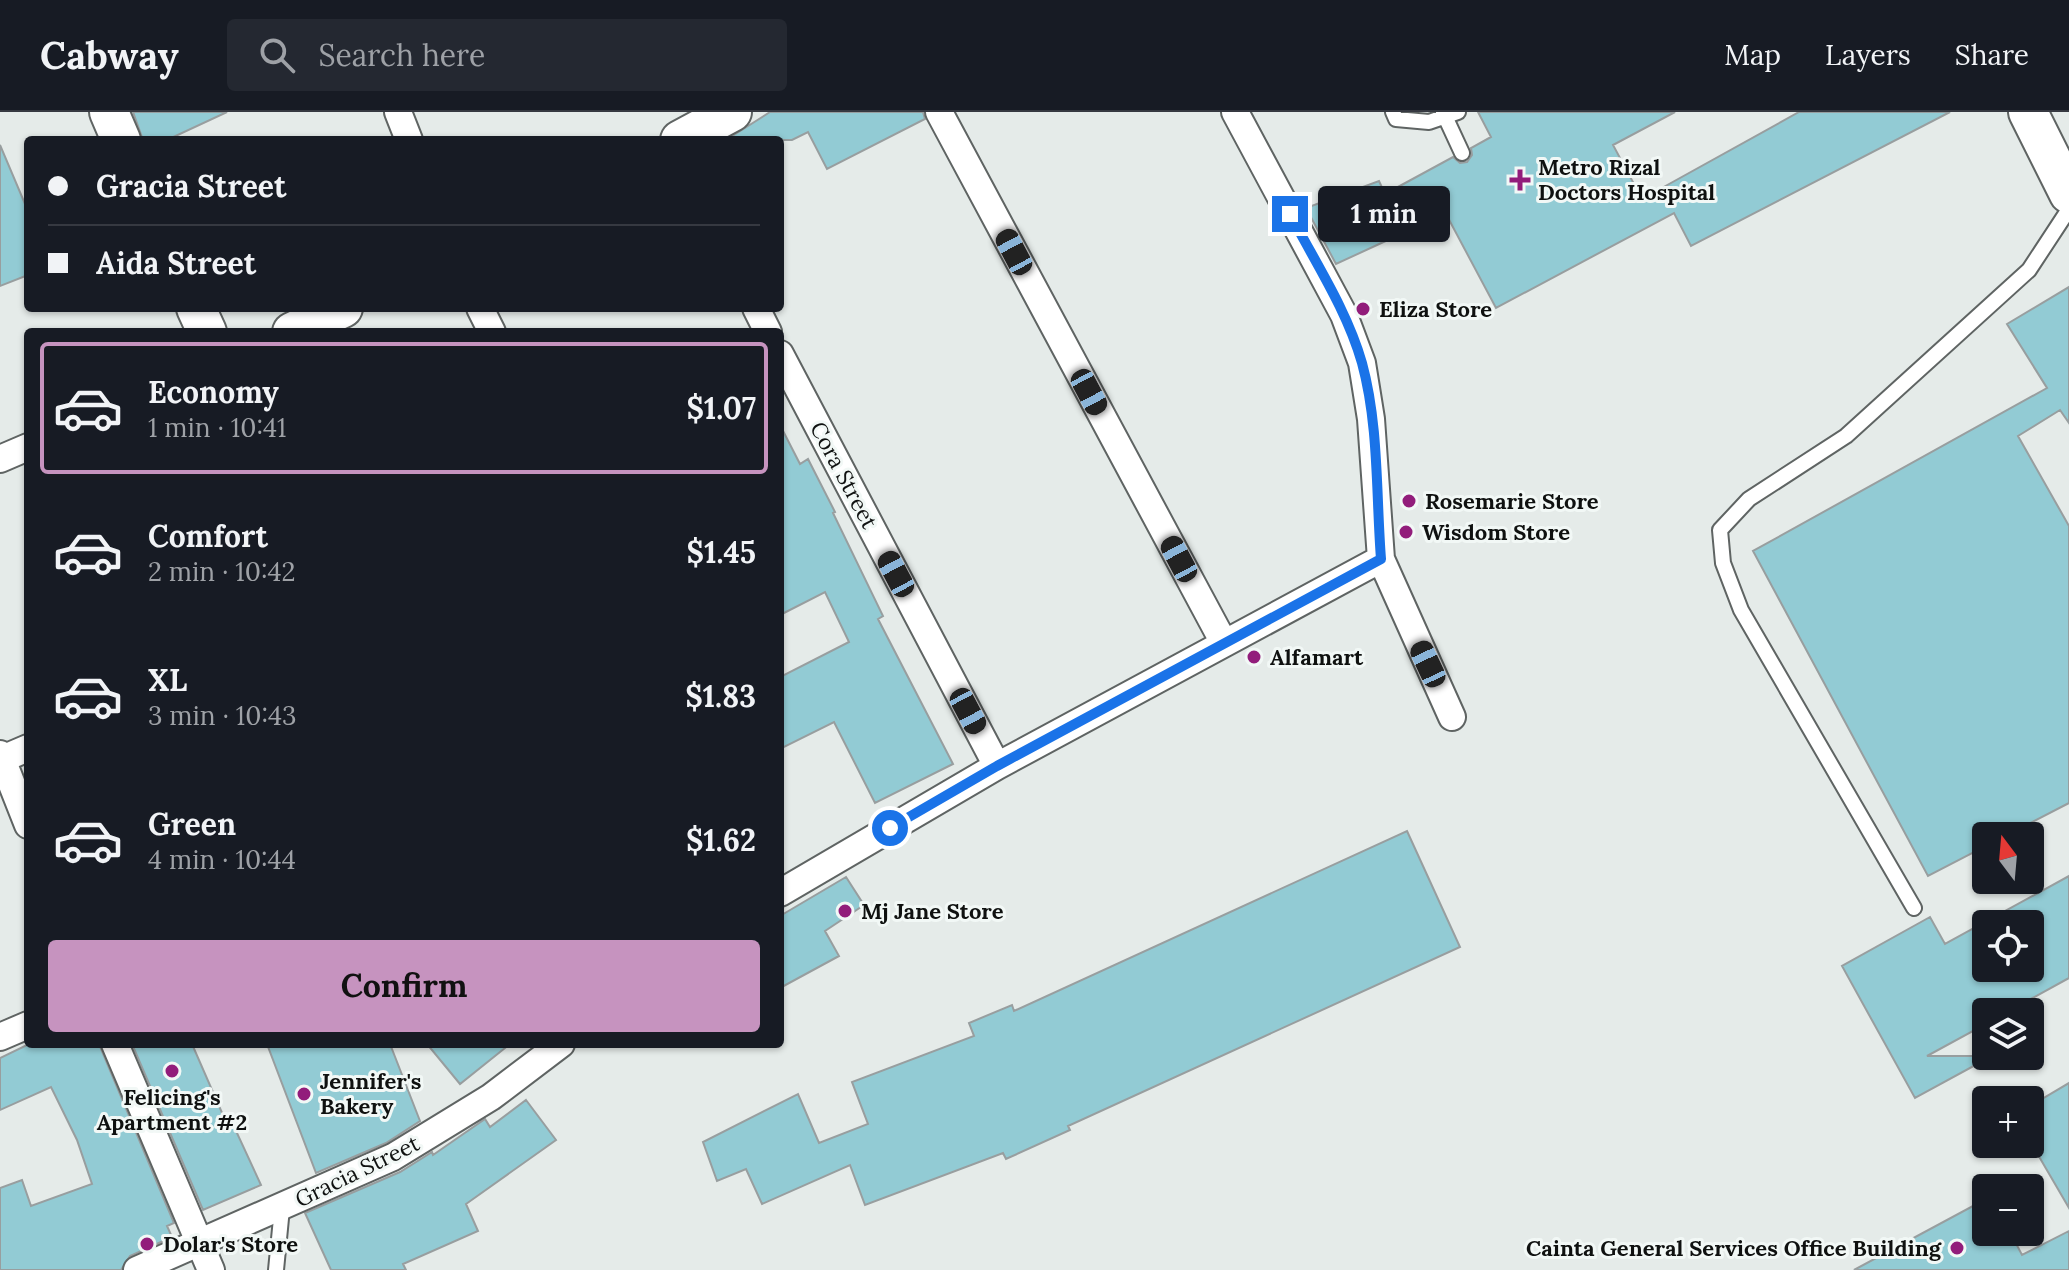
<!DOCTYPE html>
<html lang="en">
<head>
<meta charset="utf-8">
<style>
  :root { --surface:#171b24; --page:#242831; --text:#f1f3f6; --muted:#9ea1a6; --line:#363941; --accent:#c693bf }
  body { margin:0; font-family:Lora,serif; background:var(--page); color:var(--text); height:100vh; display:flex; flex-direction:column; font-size:30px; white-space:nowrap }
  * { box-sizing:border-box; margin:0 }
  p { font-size:26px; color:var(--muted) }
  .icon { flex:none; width:44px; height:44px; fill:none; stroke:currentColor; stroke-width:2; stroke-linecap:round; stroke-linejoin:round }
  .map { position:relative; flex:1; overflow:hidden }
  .side { position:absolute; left:24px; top:216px; width:760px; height:720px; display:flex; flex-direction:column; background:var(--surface); border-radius:8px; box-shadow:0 2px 6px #0004 }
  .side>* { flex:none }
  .top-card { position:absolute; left:24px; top:24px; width:760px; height:176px; border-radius:8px; box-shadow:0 2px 6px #0004; display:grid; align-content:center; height:176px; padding:0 24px; background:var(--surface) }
  .needle { width:52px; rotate:344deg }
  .tools { position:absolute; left:1972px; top:710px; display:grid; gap:16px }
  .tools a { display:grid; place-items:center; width:72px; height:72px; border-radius:8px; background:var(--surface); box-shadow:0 2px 6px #0004; font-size:40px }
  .end { position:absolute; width:36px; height:36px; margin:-18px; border:10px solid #1a73e8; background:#fff; box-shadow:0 0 0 4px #fff }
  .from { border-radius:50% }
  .bubble { position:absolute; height:56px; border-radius:8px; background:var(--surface); box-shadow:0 2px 6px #0004; font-size:26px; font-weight:700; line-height:56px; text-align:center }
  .car { position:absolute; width:24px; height:48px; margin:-24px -12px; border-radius:10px; box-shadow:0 0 6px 2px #0007; background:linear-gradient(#222 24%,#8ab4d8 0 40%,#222 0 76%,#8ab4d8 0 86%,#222 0) }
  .top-card b { display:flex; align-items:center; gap:28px; height:76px; font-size:30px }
  .top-card b+b { border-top:2px solid var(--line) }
  .top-card i { width:20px; height:20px; background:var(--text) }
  ul { padding:14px 0 0; list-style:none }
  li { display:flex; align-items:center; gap:24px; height:132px; margin:0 16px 12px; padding:0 8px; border:4px solid transparent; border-radius:8px }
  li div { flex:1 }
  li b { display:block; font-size:30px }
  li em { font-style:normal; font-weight:700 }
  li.active { border-color:var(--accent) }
  li>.icon { width:72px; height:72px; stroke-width:1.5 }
  .action { display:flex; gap:16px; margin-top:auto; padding:16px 24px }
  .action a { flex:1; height:92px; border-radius:8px; background:var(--accent); color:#111; font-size:32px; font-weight:700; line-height:92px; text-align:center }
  header { display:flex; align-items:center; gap:48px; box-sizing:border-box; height:112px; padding:0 40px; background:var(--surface); border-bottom:2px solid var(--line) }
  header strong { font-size:38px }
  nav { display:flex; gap:44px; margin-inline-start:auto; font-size:28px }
  .search { width:560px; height:72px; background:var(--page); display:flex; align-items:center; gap:20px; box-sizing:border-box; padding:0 28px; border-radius:8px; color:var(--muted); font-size:30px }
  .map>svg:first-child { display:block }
  .building { fill:#92cbd4; stroke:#989e9f; stroke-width:2; fill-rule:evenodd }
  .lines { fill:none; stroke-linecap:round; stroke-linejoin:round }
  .lane-casing { stroke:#5f6463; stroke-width:18 }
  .street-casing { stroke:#5f6463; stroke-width:30 }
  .secondary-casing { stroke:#5f6463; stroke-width:42 }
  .lane { stroke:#fff; stroke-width:14 }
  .street { stroke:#fff; stroke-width:26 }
  .secondary { stroke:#fff; stroke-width:38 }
  .route { stroke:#1a73e8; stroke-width:10 }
  .poi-dot { fill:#921d7b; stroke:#f2f8f6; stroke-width:3 }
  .labels { text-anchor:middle; stroke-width:6; stroke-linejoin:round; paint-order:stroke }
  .poi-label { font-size:22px; font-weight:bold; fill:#0f1110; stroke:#f2f8f6; text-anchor:start }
  .street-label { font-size:22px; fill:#0f1110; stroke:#f2f8f6 }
</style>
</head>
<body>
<header>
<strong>Cabway</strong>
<div class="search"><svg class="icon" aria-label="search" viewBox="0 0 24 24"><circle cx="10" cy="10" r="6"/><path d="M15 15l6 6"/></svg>Search here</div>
<nav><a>Map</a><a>Layers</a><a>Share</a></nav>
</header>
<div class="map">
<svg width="2069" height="1158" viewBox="0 0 2069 1158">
  <rect width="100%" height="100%" fill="#e5ebe9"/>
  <path class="building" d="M 133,0 L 227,0 L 167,28 L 143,28 Z
    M 770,0 L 923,0 L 925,7 L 827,57 L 808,20 L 792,28 L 726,28 Z
    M 1478,0 L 1675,0 L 1613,33 L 1642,87 L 1799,0 L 1950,0 L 1691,134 L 1674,101 L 1496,196 L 1438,87 L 1390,119 L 1390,127 L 1336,152 L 1306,96 L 1379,69 L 1385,82 L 1453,45 L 1460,51 L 1467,50 L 1472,43 L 1471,36 L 1491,25 Z
    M 0,33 L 28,99 L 28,163 L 0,174 Z
    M 2069,175 L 2069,311 L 2060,298 L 2018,324 L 2069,414 L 2069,691 L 2005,724 L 1986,724 L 1986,734 L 1928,764 L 1753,439 L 2047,276 L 2007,212 Z
    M 780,313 L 800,352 L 808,347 L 835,400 L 833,401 L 883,504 L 878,507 L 953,652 L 875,691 L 834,610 L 780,637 L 780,565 L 849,530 L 825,480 L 780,503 Z
    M 1407,719 L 1460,835 L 1068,1014 L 1070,1018 L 1006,1047 L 1003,1041 L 865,1093 L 850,1053 L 762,1092 L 746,1057 L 717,1069 L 703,1030 L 798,982 L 819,1031 L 868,1012 L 852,970 L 974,924 L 969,911 L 1012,893 L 1014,899 Z
    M 2069,764 L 2069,866 L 2007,900 L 1986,900 L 1986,912 L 1927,944 L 1992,944 L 1915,986 L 1842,854 L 1930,805 L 1945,832 ZM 1986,812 L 2030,812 L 2030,856 L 1986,856 Z
    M 846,765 L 864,793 L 825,819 L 839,844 L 780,876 L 780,804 Z
    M 29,932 L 99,932 L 174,1111 L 167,1114 L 172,1125 L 130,1144 L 121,1158 L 0,1158 L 0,1076 L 22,1068 L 31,1094 L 92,1072 L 77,1028 L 51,975 L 0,998 L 0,946 Z
    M 132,932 L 192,932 L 226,1010 L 231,1008 L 261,1073 L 203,1098 Z
    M 267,932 L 390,932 L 420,1009 L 386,1031 L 316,1061 Z
    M 427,932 L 510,932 L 460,972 Z
    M 2069,971 L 2069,1096 L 2030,1029 L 2030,994 Z
    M 526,988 L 556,1028 L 466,1092 L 478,1119 L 403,1152 L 406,1158 L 331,1158 L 305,1101 L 400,1060 L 432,1040 L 433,1043 L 485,1007 L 490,1015 Z
    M 1986,1087 L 1986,1120 L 2010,1120 L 2022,1143 L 2069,1119 L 2069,1158 L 1854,1158 Z"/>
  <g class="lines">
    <defs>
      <path id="lane" d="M 1393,0 L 1396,7 L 1429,10 L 1458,0
        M 1443,0 L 1462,41
        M 1914,796 L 1741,498 L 1723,451 L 1720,418 L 1749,387 L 1846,324 L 2029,158 L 2069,97
        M 276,1158 L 282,1096"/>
      <path id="street" d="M 398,0 L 409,28
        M 939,0 L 1224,531
        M 1235,0 L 1344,203 L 1362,251 L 1371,307 L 1381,447 L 1452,605
        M 480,196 L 492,220
        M 756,196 L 768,220
        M 780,242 L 997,654
        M 0,347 L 28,335
        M 0,642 L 28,713
        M 0,648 L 28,636
        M 780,781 L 997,654 L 1381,447
        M 0,925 L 28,913
        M 115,932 L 211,1158
        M 137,1158 L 393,1045 L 491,985 L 561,932"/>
      <path id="secondary" d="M 109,0 L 121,28
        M 2028,0 L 2069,82
        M 680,28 L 732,0
        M 196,196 L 207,220
        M 292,220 L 343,196"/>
    </defs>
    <use href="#lane" class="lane-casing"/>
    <use href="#street" class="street-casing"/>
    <use href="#secondary" class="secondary-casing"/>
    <use href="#lane" class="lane"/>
    <use href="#street" class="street"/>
    <use href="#secondary" class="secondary"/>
  </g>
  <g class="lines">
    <path class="route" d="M 890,716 L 997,654 L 1381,447 C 1376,383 1379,313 1362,251 C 1347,198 1315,150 1290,102"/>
  </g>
  <g class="poi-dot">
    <path d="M1516 56h8v8h8v8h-8v8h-8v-8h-8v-8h8z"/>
    <circle cx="1363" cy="197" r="8"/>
    <circle cx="1409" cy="389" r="8"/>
    <circle cx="1406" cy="420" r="8"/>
    <circle cx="1254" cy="545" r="8"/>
    <circle cx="845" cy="799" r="8"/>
    <circle cx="172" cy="959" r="8"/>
    <circle cx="304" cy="982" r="8"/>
    <circle cx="147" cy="1132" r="8"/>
    <circle cx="1957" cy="1136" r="8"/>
  </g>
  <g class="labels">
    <g class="poi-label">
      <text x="1538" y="63">Metro Rizal<tspan x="1538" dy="25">Doctors Hospital</tspan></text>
      <text x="1379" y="205">Eliza Store</text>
      <text x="1425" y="397">Rosemarie Store</text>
      <text x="1422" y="428">Wisdom Store</text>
      <text x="1270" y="553">Alfamart</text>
      <text x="861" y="807">Mj Jane Store</text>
      <text x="320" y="977">Jennifer's<tspan x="320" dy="25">Bakery</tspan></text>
      <text x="172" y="993" text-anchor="middle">Felicing's<tspan x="172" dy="25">Apartment #2</tspan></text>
      <text x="163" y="1140">Dolar's Store</text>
      <text x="1941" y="1144" text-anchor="end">Cainta General Services Office Building</text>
    </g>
    <g class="street-label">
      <text transform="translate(844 363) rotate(62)" y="8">Cora Street</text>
      <text transform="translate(357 1059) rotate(-26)" y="8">Gracia Street</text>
    </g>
  </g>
</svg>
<div class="tools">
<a><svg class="needle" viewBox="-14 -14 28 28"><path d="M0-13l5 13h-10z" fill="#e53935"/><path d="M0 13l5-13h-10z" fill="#9ea1a6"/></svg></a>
<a><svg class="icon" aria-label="locate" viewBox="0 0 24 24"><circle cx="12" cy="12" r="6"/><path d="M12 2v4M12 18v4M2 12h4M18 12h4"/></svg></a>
<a><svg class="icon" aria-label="layers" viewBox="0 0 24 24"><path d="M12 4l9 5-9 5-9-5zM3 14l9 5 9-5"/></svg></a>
<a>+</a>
<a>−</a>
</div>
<i class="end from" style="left:890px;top:716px"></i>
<i class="end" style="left:1290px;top:102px"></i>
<div class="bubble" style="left:1318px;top:74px;width:132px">1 min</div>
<i class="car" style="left:1014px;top:140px;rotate:332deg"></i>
<i class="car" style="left:1089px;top:280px;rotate:152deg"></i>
<i class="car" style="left:1179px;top:447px;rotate:332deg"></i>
<i class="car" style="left:896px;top:462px;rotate:332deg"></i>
<i class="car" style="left:1428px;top:552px;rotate:335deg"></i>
<i class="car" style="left:968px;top:599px;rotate:152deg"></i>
<div class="top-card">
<b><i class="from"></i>Gracia Street</b>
<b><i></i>Aida Street</b>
</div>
<section class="side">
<ul>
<li class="active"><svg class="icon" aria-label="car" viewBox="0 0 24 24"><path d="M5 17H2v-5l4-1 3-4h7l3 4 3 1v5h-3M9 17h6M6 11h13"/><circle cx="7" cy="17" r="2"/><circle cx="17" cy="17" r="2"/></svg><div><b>Economy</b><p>1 min · 10:41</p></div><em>$1.07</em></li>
<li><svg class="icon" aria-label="car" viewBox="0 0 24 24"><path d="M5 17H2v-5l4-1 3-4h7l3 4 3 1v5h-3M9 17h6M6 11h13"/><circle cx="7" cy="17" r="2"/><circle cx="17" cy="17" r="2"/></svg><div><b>Comfort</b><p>2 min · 10:42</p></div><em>$1.45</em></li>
<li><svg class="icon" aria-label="car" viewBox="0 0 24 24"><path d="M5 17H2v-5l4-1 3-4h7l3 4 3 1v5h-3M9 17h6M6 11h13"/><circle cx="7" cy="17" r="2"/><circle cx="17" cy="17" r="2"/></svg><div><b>XL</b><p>3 min · 10:43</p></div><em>$1.83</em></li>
<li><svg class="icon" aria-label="car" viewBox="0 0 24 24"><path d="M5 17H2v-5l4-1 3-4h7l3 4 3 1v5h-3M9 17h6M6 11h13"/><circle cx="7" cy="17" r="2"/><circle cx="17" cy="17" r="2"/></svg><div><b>Green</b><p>4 min · 10:44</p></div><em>$1.62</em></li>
</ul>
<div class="action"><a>Confirm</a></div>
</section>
</div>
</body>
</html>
